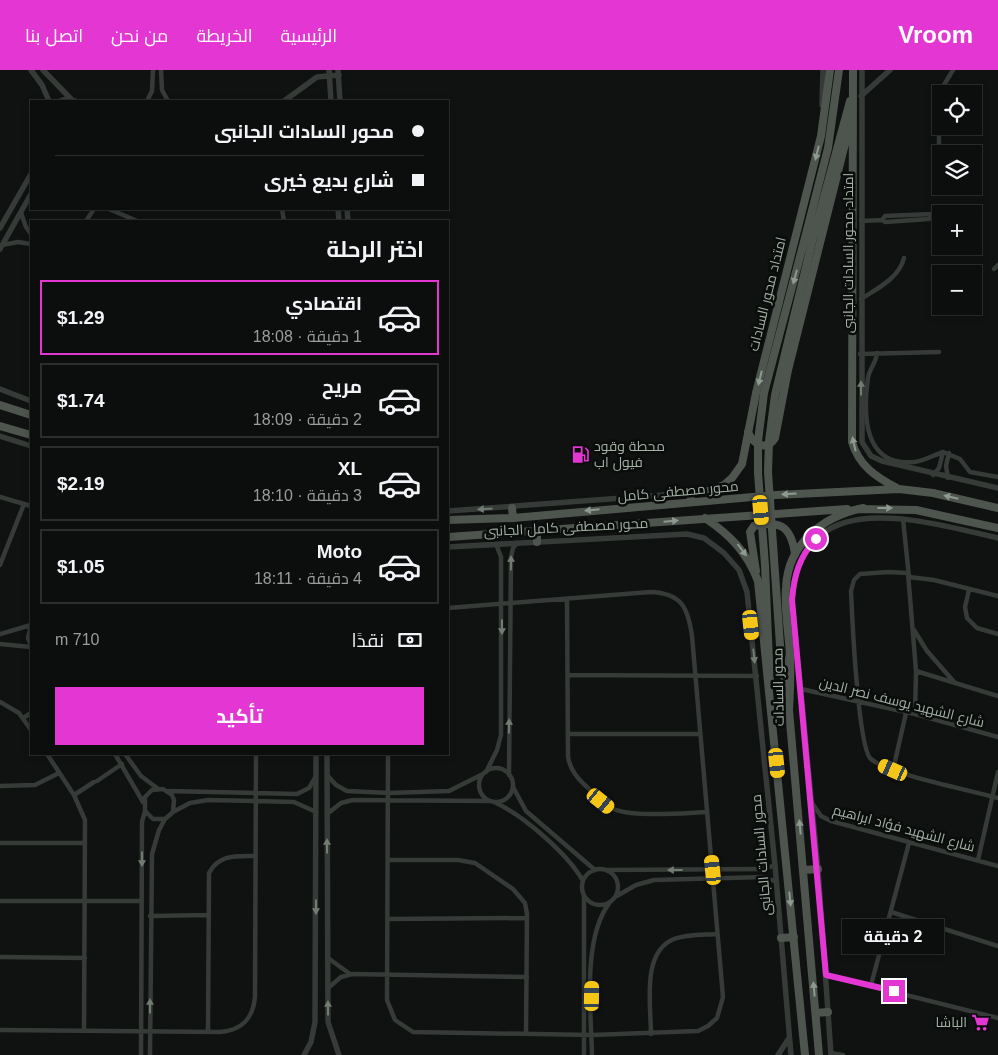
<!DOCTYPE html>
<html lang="ar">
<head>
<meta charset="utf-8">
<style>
  :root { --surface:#0c0d0d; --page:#151616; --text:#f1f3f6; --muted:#9a9c9d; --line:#2c2d2e; --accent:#e336d3 }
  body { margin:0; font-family:Arial,Cairo,sans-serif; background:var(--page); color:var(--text); direction:rtl; height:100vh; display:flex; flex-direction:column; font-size:19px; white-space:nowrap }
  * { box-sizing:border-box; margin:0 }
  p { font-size:16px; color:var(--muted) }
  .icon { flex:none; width:28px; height:28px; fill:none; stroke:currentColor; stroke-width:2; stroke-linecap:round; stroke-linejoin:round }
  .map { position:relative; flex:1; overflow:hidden; direction:ltr }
  .panel { position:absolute; left:30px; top:150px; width:419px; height:535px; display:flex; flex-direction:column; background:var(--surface); border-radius:0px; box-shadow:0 2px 8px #0003,0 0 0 1px var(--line); direction:rtl }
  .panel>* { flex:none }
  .hud { position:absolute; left:30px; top:30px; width:419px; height:110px; border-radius:0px; box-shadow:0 2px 8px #0003,0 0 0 1px var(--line); direction:rtl; display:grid; align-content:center; height:110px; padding:0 25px; background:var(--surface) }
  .buttons { position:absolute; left:932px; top:15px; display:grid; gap:10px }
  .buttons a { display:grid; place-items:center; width:50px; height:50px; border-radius:0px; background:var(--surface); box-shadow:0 2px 8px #0003,0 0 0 1px var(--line); font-size:25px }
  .end { position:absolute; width:22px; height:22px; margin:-11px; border:6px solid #e336d3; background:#fff; box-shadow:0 0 0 2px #fff }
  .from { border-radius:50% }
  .bubble { position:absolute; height:35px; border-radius:0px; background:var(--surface); box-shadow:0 2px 8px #0003,0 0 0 1px var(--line); font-size:16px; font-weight:700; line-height:35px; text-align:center; direction:rtl }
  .car { position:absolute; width:15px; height:30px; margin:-15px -8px; border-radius:6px; box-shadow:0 0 4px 1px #0007; background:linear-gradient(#f5c518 24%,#345 0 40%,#f5c518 0 76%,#345 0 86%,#f5c518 0) }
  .hud b { display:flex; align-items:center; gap:18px; height:48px; font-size:19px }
  .hud b+b { border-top:1px solid var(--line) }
  .hud i { width:12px; height:12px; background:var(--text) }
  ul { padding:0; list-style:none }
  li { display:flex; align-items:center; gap:15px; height:75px; margin:0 10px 8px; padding:0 15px; border:2px solid var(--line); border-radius:0px }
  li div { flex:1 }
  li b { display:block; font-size:19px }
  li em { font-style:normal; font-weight:700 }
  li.active { border-color:var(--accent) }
  li>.icon { width:45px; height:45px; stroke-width:1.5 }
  h2 { padding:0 25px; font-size:22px; line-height:60px }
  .pay { display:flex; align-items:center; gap:12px; height:55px; padding:0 25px; font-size:19px }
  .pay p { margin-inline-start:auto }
  .primary-button { display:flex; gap:10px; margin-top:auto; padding:10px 25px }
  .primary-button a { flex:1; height:58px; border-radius:0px; background:var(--accent); color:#fff; font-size:20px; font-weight:700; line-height:58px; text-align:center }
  header { display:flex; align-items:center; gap:30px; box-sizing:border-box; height:70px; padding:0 25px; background:var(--accent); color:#fff }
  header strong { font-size:24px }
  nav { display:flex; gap:28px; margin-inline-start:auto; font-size:18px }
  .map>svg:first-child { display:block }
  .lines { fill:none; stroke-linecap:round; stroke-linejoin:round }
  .minor { stroke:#363b38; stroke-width:4.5 }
  .tertiary { stroke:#363b38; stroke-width:5.5 }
  .primary { stroke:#4e554f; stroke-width:8 }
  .primary-bridge { stroke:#4e554f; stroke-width:8 }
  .oneway { fill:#8d9a8f }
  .oneway2 { fill:#717c73 }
  .route { stroke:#e336d3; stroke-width:6 }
  .labels { text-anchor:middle; stroke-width:5; stroke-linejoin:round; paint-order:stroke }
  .street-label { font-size:14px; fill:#a2b1a4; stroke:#0b0c0c }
  .poi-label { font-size:14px; fill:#a2b1a4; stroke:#0b0c0c; text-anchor:start }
</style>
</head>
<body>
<header>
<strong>Vroom</strong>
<nav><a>الرئيسية</a><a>الخريطة</a><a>من نحن</a><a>اتصل بنا</a></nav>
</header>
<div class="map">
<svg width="998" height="985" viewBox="0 0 998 985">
  <rect width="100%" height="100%" fill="#101111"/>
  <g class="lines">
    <path class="minor" d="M 161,0 L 162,20 L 168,31
      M 147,31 L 152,21 L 153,0
      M 939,108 L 939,23 L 953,0
      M 109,139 L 137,151
      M 282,139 L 284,151
      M 21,143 L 26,157 L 31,164
      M 932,144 L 929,149 L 885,152 L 882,150 L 885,146 Z
      M 86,151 L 94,139
      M 861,151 L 882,150
      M 2,175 L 18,172 L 31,174
      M 994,199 L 998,195
      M 861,229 C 878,218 899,208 904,188
      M 877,283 C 876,293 869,300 868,308 C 863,344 863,397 914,392 C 924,391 934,385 943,382 L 960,389 L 970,402 L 998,407
      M 860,284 L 939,282
      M 933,405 L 939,398 L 943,382
      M 948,408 L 946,396 L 949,383
      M 0,427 L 31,436
      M 903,449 L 909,507 L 934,510 L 998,526
      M 0,495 L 24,434
      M 969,520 L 965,537 L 967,548 L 977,558 L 998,564
      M 567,529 L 568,687 C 570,700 578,709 588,718 C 595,725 602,735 611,738 C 631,748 683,743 706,742
      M 31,556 L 28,568 L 31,575
      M 914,560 L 927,581 L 955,613
      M 0,564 L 31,555
      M 0,574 L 31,577
      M 916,601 L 998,626
      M 568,605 L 757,606
      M 801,619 L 915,644 L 998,667
      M 0,632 L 19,643 L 31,660
      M 915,644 L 916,601 L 908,503 L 888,502 L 860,504 L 854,510 L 851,521 C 852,545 858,679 871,689 C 890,705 970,720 998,728
      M 23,648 L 31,643
      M 568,664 L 699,664
      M 47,684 L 74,725 L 85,750 L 84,961
      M 115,684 L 143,732
      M 125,684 L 141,706 L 157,718
      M 388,684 L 387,930 L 395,950 L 413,962 L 592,965 L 698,961 L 708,956 L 717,948 L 723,927 L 692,566 C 688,538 682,523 650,522 L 448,538
      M479 715a17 17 0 1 1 34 0a17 17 0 1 1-34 0Z
      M 893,700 L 906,643
      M 486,702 L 497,680 L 501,665 L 501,487 L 496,474
      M 509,705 L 511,487 L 513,478 L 517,473
      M 328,706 L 336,715 L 347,721 L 389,723 L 449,721 L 483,704
      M 97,711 L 122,694
      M 0,716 L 35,715 L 59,703
      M 513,717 L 526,741 L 595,800
      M 168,721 L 297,724 L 309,718 L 315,708
      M 74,725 L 94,712
      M 494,732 C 523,745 568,784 583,811
      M 812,733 L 821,746 L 831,751 L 998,796
      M 173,742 L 190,733 L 208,730 L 294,732 L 316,742
      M 327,744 L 341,733 L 353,730 L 489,731
      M 0,773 L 85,773
      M 389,790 L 458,790 L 475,793 L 513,819 L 525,833 L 527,844 L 526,964
      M 978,790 L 998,702
      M582 817a18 18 0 1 1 36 0a18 18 0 1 1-36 0Z
      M 606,800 L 765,799 L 775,795
      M 584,826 L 584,985
      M 615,827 L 636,815 L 654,810 L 764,807 L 777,812
      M 0,831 L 142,831
      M 891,842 L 998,876
      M 150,846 L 208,845
      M 388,849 L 527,848
      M 0,887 L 85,888
      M 328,888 L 350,904
      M 826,905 L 998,948
      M 871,915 L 909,773
      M 328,918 L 341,907 L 352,904 L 527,907
      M 0,960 L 220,962 C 242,960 253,949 255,927 L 256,684
      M 208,962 L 209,803 C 219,784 237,786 255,786
      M 651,964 C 651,936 641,882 674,869 C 687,864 703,865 717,864
      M 831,983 L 843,985
      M 141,985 L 142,752 L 145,741
      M 150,985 L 152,784 L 159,760 L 165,749 L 173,742 L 174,730 L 172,725 L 163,719 L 152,720 L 145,727 L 145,741 L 153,749 L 165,749
      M 592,985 C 591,941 582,868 610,832"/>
    <path class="tertiary" d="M 31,0 L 42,15 L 49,31
      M 43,0 L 71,29
      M 329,0 L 331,31
      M 338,0 L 340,31
      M 862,0 L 862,372 L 871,386 L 882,391 L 998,418
      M 861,26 L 890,0
      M 60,31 L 66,29 L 75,31
      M 284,31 L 317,7 L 339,5
      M 822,35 L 823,0
      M 338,139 L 339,151
      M 347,139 L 348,151
      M 0,158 L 31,104
      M 0,179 L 31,124
      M 0,319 L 31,331
      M 0,366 L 31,376
      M 448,441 L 690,423
      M 448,477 L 687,464 L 704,468 L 724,483 L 739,500 L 747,522 L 775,795 L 791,985
      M 327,684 L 328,952 L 339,985
      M 304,985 L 311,972 L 315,952 L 316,684
      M 778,985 L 789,968
      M 831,985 L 818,799 L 792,530 C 799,412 923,451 998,468"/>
    <path class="primary" d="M 853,0 L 852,372 C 859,396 876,407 897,418
      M 807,160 L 828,78 L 839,0
      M 814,164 L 850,31
      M 0,335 L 31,345
      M 0,356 L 31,365
      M 748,362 C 753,374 766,382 775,368 L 788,300 L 850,54
      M 691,432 L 690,423 L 708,421 L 724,415 L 732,408 L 742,394 L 756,323 L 821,66 L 830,0
      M 512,438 L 513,448
      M 858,439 L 916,440 L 998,458
      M 705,448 C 730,465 747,482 758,511 L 805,985
      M 448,450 L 513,448 L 776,425 L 899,419 L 933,423 L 998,438
      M 537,462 L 537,472
      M 448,467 L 847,439
      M 756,501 L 750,462 L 754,456 C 780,450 791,456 795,484
      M 804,800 L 818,799
      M 781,868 L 794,867
      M 816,943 L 828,942
      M 819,985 L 789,640 C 790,622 791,604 790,586 C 789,563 784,539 786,517 C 788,474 823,446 863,438"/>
    <path class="primary-bridge" d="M 770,616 L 765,495 L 758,403 L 758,371 L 764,323 L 807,160
      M 789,640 L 780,575 L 768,402 L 769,371 L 775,325 L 814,164"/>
  </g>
  <defs><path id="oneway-solid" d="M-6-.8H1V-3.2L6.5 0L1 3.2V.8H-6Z" transform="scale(1.25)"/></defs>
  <g class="oneway">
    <use href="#oneway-solid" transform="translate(817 83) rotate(104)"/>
    <use href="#oneway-solid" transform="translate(795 207) rotate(105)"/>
    <use href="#oneway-solid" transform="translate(760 308) rotate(104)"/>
    <use href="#oneway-solid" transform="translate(854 374) rotate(-103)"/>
    <use href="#oneway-solid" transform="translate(789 424) rotate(176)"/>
    <use href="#oneway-solid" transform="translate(951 427) rotate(-167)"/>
    <use href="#oneway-solid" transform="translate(885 438)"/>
    <use href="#oneway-solid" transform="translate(592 440) rotate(174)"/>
    <use href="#oneway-solid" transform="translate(671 451) rotate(-5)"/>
    <use href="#oneway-solid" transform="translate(742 480) rotate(53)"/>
    <use href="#oneway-solid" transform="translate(800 757) rotate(-95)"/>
    <use href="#oneway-solid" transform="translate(790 829) rotate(84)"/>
    <use href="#oneway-solid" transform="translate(814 919) rotate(-95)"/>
  </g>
  <g class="oneway2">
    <use href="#oneway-solid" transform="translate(861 318) rotate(-90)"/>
    <use href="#oneway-solid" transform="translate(485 439) rotate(177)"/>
    <use href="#oneway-solid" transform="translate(511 493) rotate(-89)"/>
    <use href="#oneway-solid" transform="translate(502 557) rotate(90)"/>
    <use href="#oneway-solid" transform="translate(754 586) rotate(84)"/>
    <use href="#oneway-solid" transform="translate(509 656) rotate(-89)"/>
    <use href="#oneway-solid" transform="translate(327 776) rotate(-90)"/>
    <use href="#oneway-solid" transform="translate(142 789) rotate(90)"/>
    <use href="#oneway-solid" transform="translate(675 800) rotate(-180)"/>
    <use href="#oneway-solid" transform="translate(316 837) rotate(90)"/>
    <use href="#oneway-solid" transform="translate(150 936) rotate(-90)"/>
    <use href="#oneway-solid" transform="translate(328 938) rotate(-90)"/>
  </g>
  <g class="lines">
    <path class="route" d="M 816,469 C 799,487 794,506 792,530 L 826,905 L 894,921"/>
  </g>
  <defs>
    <symbol id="fuel-bare" viewBox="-9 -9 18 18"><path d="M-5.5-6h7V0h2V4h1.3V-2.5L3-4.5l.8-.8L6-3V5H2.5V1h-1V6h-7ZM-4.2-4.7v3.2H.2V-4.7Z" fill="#e336d3" stroke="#0b0c0c" stroke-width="2.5" paint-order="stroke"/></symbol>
    <symbol id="supermarket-bare" viewBox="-9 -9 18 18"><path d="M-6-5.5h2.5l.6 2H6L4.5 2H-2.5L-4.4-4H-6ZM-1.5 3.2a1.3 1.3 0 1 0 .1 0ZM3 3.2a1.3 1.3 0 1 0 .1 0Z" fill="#e336d3" stroke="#0b0c0c" stroke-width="2.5" paint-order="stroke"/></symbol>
  </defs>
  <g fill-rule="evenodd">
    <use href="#fuel-bare" x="568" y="372" width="25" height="25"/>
    <use href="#supermarket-bare" x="968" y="940" width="25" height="25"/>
  </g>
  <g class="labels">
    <g class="street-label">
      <text transform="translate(848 183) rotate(-90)" y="5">امتداد محور السادات الجانبى</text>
      <text transform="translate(767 224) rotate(-76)" y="5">امتداد محور السادات</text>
      <text transform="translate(678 421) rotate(-5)" y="5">محور مصطفى كامل</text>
      <text transform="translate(566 457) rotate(-3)" y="5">محور مصطفى كامل الجانبى</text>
      <text transform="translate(778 617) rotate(-91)" y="5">محور السادات</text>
      <text transform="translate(902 632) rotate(14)" y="5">شارع الشهيد يوسف نصر الدين</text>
      <text transform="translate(904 758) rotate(15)" y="5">شارع الشهيد فؤاد ابراهيم</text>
      <text transform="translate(761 785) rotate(-95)" y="5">محور السادات الجانبى</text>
    </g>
    <g class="poi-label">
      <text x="594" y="381">محطة وقود<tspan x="594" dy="16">فيول اب</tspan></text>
      <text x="967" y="957" text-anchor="end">الباشا</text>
    </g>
  </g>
</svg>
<div class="buttons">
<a><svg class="icon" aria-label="locate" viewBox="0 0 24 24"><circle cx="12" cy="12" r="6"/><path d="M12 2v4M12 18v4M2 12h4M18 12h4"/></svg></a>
<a><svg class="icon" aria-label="layers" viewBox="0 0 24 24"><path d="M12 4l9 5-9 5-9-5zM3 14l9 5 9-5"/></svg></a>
<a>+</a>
<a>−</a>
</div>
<i class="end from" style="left:816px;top:469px"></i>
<i class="end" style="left:894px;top:921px"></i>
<div class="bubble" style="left:842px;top:849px;width:102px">2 دقيقة</div>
<i class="car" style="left:761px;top:440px;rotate:175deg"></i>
<i class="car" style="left:751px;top:555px;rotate:174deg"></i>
<i class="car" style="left:777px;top:693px;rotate:174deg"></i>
<i class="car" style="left:893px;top:700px;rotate:294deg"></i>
<i class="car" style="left:601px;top:731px;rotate:129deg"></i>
<i class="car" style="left:713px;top:800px;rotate:354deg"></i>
<i class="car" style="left:592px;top:926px;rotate:1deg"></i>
<div class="hud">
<b><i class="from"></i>محور السادات الجانبى</b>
<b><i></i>شارع بديع خيرى</b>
</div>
<section class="panel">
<h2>اختر الرحلة</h2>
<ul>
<li class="active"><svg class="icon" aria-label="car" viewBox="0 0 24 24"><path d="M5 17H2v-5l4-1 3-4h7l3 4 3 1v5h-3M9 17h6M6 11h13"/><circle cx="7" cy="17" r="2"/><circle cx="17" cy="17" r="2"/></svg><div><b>اقتصادي</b><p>1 دقيقة · 18:08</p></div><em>$1.29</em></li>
<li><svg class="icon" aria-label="car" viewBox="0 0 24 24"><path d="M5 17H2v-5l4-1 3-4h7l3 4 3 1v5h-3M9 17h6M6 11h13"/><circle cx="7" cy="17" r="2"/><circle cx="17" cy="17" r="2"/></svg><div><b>مريح</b><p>2 دقيقة · 18:09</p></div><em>$1.74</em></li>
<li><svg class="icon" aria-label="car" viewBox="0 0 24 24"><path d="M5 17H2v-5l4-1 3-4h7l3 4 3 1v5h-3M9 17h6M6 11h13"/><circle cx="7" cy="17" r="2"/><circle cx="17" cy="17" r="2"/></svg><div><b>XL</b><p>3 دقيقة · 18:10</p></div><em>$2.19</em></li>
<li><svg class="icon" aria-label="car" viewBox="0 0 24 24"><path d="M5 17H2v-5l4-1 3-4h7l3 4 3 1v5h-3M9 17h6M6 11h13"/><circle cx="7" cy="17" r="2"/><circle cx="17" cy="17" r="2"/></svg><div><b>Moto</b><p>4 دقيقة · 18:11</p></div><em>$1.05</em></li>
</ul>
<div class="pay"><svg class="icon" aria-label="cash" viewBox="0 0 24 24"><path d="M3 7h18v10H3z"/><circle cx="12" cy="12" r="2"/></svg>نقدًا<p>710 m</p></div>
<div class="primary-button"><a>تأكيد</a></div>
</section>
</div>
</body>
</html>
